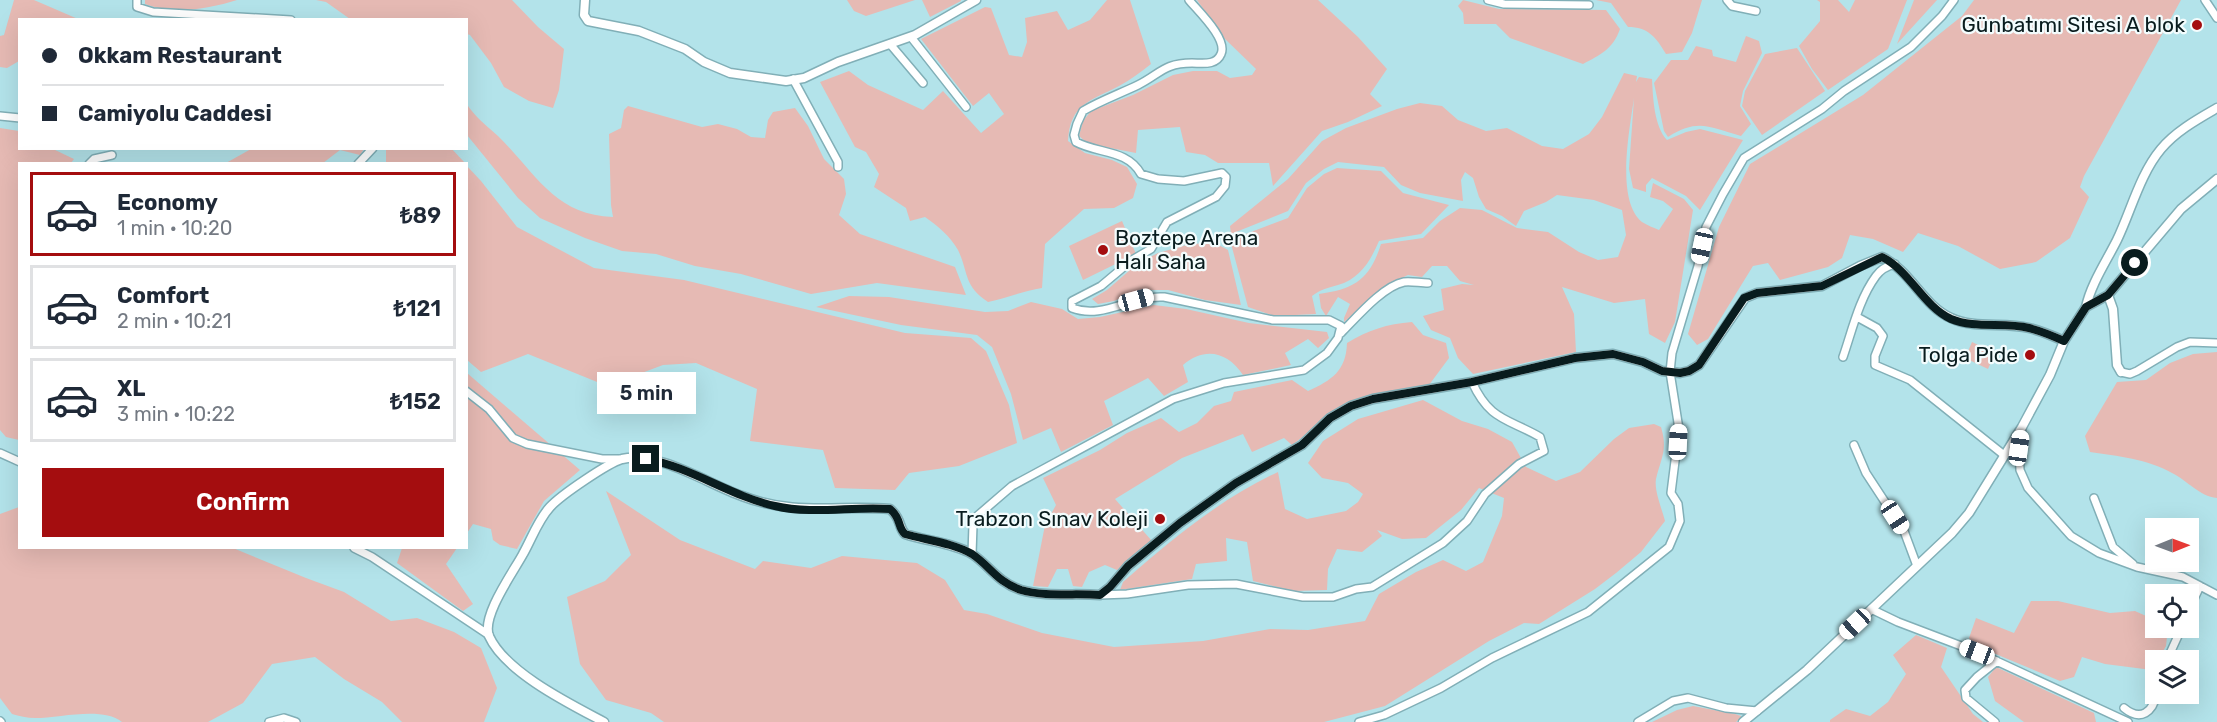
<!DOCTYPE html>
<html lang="en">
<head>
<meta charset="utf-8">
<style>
  :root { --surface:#fff; --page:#f6f6f7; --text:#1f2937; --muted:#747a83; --line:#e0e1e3; --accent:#a40d0f }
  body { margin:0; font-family:Rubik,sans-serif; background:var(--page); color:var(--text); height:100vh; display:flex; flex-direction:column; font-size:22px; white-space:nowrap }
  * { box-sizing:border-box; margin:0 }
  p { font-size:20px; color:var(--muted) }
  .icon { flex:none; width:33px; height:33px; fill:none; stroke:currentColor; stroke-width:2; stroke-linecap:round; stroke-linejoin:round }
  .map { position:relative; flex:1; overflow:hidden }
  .panel { position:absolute; left:18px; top:162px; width:450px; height:387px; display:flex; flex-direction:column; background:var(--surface); border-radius:0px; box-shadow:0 6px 24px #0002 }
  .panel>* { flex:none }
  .banner { position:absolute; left:18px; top:18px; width:450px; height:132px; border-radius:0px; box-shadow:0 6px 24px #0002; display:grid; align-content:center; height:132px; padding:0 24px; background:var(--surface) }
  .needle { width:39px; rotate:89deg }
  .fabs { position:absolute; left:2145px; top:518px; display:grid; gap:12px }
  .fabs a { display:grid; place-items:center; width:54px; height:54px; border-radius:0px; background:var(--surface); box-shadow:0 6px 24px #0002; font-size:30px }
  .end { position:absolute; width:27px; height:27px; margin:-14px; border:8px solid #091c1e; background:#fff; box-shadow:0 0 0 3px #fff }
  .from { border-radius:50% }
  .bubble { position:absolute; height:42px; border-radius:0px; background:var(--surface); box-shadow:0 6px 24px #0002; font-size:20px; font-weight:600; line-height:42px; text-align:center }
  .car { position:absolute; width:18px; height:36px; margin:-18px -9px; border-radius:8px; box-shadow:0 0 4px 2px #0007; background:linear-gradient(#fff 24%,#345 0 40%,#fff 0 76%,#345 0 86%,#fff 0) }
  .banner b { display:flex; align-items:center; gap:21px; height:57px; font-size:22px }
  .banner b+b { border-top:2px solid var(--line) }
  .banner i { width:15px; height:15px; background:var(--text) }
  ul { padding:10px 0 0; list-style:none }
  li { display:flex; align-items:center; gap:18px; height:84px; margin:0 12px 9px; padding:0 12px; border:3px solid var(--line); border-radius:0px }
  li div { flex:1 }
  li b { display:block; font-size:22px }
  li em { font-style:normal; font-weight:600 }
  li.active { border-color:var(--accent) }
  li>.icon { width:54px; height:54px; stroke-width:1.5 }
  .primary-button { display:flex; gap:12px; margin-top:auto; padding:12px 24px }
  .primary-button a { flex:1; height:69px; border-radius:0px; background:var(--accent); color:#fff; font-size:24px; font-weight:600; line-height:69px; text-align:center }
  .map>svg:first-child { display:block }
  .green { fill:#e6bab4 }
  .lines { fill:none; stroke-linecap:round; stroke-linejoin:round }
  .minor-casing { stroke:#81afb7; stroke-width:10 }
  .tertiary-casing { stroke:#81afb7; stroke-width:11 }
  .minor { stroke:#fff; stroke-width:7 }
  .tertiary { stroke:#fff; stroke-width:8 }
  .route { stroke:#091c1e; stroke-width:8 }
  .poi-dot { fill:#a40d0f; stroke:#f3fcfd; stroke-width:2 }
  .labels { text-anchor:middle; stroke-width:4.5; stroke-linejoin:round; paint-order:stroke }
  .poi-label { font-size:21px; fill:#091c1e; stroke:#f3fcfd; text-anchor:end }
</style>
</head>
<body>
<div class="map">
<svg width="2217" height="722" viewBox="0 0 2217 722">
  <rect width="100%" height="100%" fill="#b3e3ea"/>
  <path class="green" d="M 14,0 L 34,0 L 78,19 L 20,20 L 19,61 L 7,68 L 0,67 L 0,36 L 4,35 Z
    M 145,0 L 237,0 C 208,9 174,15 145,4 Z
    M 316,0 L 512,0 L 538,27 L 564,49 L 559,90 L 553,108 L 529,101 L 504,87 L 491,63 L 470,35 L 467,34 L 466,20 L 350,19 L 326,2 Z
    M 847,0 L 915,0 L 866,16 L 854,11 Z
    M 922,0 L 961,0 L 961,1 L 930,17 Z
    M 1107,0 L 1130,0 L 1151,64 C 1141,72 1130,80 1119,86 C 1090,101 1070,104 1068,141 L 1085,153 L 1112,160 L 1127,167 L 1137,184 L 1133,198 L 1114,208 L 1084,209 L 1045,244 L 1042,288 C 1023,291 1006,298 988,302 C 963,285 969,273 958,250 C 950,236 938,226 925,217 L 910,221 L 906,208 L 874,187 L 879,174 L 866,152 L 855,147 L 820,82 L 849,71 L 868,85 L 923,110 L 943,91 L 981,133 L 1004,114 L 989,93 L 973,106 L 921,39 L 985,7 L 991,8 L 1009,55 L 1022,57 L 1027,42 L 1025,18 L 1057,11 L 1068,30 L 1090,20 Z
    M 1197,0 L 1318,0 L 1358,37 L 1387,69 L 1370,94 L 1382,106 L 1348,122 L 1322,131 L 1273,186 L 1269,163 L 1218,163 L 1205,155 L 1186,152 L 1180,127 L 1138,130 L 1136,153 L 1095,145 L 1086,142 L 1079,136 L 1083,121 L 1091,111 L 1133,95 L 1173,75 L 1193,71 L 1217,71 L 1230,78 L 1252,75 L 1256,69 L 1223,37 Z
    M 1463,0 L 1499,9 L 1606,10 L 1620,29 C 1613,49 1600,55 1583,64 L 1510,38 L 1496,24 L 1464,24 L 1463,13 L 1458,6 Z
    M 1596,0 L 1702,0 L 1692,33 L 1682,52 L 1666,54 C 1656,37 1648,27 1628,27 L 1611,3 Z
    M 1817,0 L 1838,0 L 1849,12 L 1855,0 L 1907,0 L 1888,49 L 1828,90 L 1812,69 L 1799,46 L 1820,21 L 1820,2 Z
    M 1914,0 L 1937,0 L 1897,44 Z
    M 1974,0 L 2181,0 L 2084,176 L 2080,187 L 2089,197 L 2070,238 L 2036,262 L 2000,269 L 1958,246 L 1918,233 L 1903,252 L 1873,239 L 1850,235 L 1842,258 L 1828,267 L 1780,280 L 1768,263 L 1753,266 L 1708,339 L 1697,345 L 1688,334 L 1719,227 L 1750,164 L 1863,95 L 1962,16 Z
    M 1746,36 L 1759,41 L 1762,53 L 1743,91 L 1740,106 L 1751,124 L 1741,136 C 1709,127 1698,118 1668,137 L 1664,131 L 1654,83 L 1671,60 L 1688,60 L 1696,46 L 1712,50 L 1713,56 L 1736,62 Z
    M 1797,48 L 1825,91 L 1762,135 L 1742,106 L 1745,91 L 1765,54 Z
    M 1624,73 L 1637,76 L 1636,82 L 1639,77 L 1652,79 C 1653,98 1654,126 1667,140 L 1686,132 L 1700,129 L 1743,140 L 1700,210 L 1686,196 L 1652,178 L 1646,185 L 1646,192 L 1633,188 L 1629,169 L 1634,98 C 1630,128 1615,200 1642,222 C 1647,225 1654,228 1659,230 L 1673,209 L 1663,201 L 1650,197 L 1653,183 L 1684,199 L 1693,210 L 1675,322 L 1665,343 L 1649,334 L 1645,299 L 1614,303 L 1562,287 L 1574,314 L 1576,352 L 1473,374 L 1458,358 L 1450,338 L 1431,330 L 1423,316 L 1444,310 L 1441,289 L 1462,284 L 1474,285 L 1460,281 L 1447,266 L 1432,266 L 1422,277 L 1408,275 L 1386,285 L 1344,322 L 1344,318 L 1350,304 L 1338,297 L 1326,316 L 1321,308 L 1319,294 C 1355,289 1370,279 1381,244 L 1423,238 L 1440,221 L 1460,208 L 1482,210 L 1517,228 L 1548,232 L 1579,252 L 1598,260 L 1618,257 L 1626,235 L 1622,210 L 1594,200 L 1557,195 L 1546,202 L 1524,211 L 1516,226 L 1502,216 L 1486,209 L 1479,197 L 1473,178 L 1465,172 L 1461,180 L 1463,201 L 1420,193 L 1401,185 L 1384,167 L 1338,162 L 1324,169 L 1306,183 L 1288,211 L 1231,234 L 1230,226 L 1288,179 L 1322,141 L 1346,128 L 1397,109 L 1420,103 L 1442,106 L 1458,120 L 1486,131 L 1507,128 L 1542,146 L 1563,149 L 1589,134 L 1602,117 Z
    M 466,103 C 475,117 486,125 498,136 C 536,173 554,215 613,217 L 611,205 L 609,134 L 621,128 L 624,110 L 628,106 L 702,127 L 718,124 L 737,129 L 751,137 L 765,138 L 768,120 L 773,112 L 795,108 L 808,126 L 824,159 L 844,179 L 846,194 L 839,215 L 860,234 L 955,267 L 966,295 L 877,283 L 811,294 L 741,274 L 695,266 L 656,254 L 622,251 L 585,238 L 540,218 L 518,198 L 467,135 Z
    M 0,128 L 19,131 L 20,148 L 53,149 L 74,159 L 71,163 L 20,164 L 19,440 L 6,437 L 0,430 Z
    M 451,148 L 465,163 L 388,164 L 386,162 L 386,149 Z
    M 251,149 L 251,148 L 364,149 L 360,155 L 340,150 L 323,163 L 226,163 Z
    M 466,165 L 481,181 L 517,227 L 594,268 L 684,280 L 905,333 L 971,338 L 986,351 L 1009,405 L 1017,443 L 959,466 L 909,473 L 895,490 L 835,488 L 823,450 L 750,441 L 757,389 L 696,363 L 663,365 L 607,386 L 528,354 L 481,372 L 467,360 Z
    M 1337,168 L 1381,171 L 1403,193 L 1449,205 L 1421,234 L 1379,241 C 1371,260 1360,279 1338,285 C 1328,288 1321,289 1312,296 L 1316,314 L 1274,316 L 1248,307 L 1230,240 L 1288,218 L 1307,188 L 1324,174 Z
    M 1122,221 L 1136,254 L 1083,280 L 1069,246 Z
    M 1215,243 L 1228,250 L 1241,305 L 1205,300 L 1168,290 L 1140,290 L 1114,301 L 1098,304 L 1092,299 L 1107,290 L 1138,263 L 1158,253 L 1190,244 Z
    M 849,296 L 889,297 L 985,312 L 1008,311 L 1031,302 L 1062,309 L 1078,319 L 1100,317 L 1154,305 L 1186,309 L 1249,323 L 1327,332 L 1329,338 L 1318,348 L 1308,339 L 1285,353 L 1291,365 L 1243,375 C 1228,352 1205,346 1183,365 L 1188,382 L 1164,396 L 1148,378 L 1104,401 L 1113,425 L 1061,452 L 1051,428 L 1023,440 L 1011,394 L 992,347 L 977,335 L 901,325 L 816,307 Z
    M 1412,322 L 1423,335 L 1446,343 L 1449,358 L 1429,385 C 1398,392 1353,395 1327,415 C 1315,425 1305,436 1292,445 L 1284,438 L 1252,452 L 1243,434 L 1182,458 L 1115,499 L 1152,541 L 1117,570 L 1105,565 L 1089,572 L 1082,587 L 1073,586 L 1068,569 L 1057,569 L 1048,587 L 1033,586 L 1045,525 L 1056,505 L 1043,478 L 1100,450 L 1127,433 L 1161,418 L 1179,432 L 1197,423 L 1214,406 L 1231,401 L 1234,392 L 1292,380 L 1308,391 C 1332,380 1346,371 1347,343 C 1368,330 1387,324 1412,322 Z
    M 1972,342 L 1995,353 L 1988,369 L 1965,358 Z
    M 2217,352 L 2217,498 C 2199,496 2188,481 2172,473 C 2148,459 2117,456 2090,452 L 2085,436 L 2117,382 L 2146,380 L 2170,363 L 2193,354 Z
    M 467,373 L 580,470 L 544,501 L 517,549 L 500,545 L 493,540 L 491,529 L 473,524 L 467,533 Z
    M 1423,400 L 1462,421 L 1488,429 L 1512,442 L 1526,467 L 1556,481 L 1580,472 L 1614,439 L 1629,428 L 1654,424 L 1661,427 C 1668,450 1661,458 1656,479 C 1654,491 1662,509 1665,521 L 1641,552 L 1616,573 L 1595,589 L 1539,624 L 1524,623 L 1489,641 L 1385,706 L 1324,722 L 664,722 L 651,713 L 606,700 L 580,664 L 567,597 L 605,581 L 631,555 L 606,491 L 680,540 L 755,569 L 763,561 L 811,568 L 842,556 L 917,563 L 945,580 L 964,610 L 987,614 L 1042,633 L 1114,647 L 1203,641 L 1270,629 L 1308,630 L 1365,621 L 1379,594 L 1416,572 L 1443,560 L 1466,571 L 1483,562 L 1502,516 L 1504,498 L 1479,488 L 1461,510 L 1426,538 L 1402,539 L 1377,530 L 1382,536 L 1362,552 L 1337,549 L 1328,569 L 1327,590 L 1294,591 L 1253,581 L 1247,542 L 1226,538 L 1227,561 L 1196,564 L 1192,579 L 1120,590 L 1123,582 C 1171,540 1220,499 1278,472 L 1285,509 L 1307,519 L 1346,511 L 1358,502 L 1363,494 L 1348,483 L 1322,478 L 1308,463 L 1323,441 L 1358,419 Z
    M 19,507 L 20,548 L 233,548 L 306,578 L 344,592 L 391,621 L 417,618 L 454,632 L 481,648 L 497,688 L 484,722 L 402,722 L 382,702 L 344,679 L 315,657 L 272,664 L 243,703 L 208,722 L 122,722 C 102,706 60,718 35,718 C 27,718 19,716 12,714 L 0,698 L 0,514 Z
    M 402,548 L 457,548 L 446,564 L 473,604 L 463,611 L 397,563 Z
    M 2031,601 L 2058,601 L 2110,613 L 2135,611 L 2155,620 L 2156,627 L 2168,627 L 2166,646 L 2158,660 L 2156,660 L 2152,670 L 2105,664 L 2082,657 L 2074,677 L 2060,681 L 1974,645 L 1969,638 L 1976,618 L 2014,633 Z
    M 1916,635 L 1947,648 L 1941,667 L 1973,714 L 1983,722 L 1830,722 L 1830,720 L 1846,709 L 1870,716 L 1888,702 L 1906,674 L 1893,655 Z
    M 1996,667 L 2094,713 L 2096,722 L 2024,722 L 1995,701 L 1988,677 Z
    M 1693,706 L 1735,714 L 1741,716 L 1741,718 L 1736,722 L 1652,722 L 1677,710 Z"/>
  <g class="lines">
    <defs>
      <path id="minor" d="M 137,0 L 137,7 L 153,12 L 291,20
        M 1488,0 L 1504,4 L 1589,5
        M 1727,0 L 1732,6 L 1756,11
        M 2205,0 L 2217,18
        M 911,37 L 966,107
        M 890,44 L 923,83
        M 793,79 L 838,162 L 838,167
        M 0,116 L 20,118
        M 89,164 L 94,159 L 112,155
        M 358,164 L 373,148
        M 1857,317 L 1877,328 L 1883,336 L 1875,356 L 1875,365 L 1910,380 L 2004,455
        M 1341,333 C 1356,318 1383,286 1404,282 C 1411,281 1420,283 1428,283
        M 1843,357 C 1852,331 1859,299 1876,276 C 1881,269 1887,266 1895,264
        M 2121,372 L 2130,374 L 2137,371 L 2177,347 L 2190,342 L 2217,343
        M 466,391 L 489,409 L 513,438 L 527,444 L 602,459 L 619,459
        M 2022,427 L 2019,448 L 2020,470 L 2028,488 L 2071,536 L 2099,553 L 2137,567 L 2183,577 L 2217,595
        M 1854,445 L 1866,473 L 1904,531 L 1917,566
        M 0,453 L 20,462
        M 2094,498 L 2113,547 L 2133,564
        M 354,548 L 372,557 L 489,635
        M 972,554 L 973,525 L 976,517 L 1012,486 L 1173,399 L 1224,383 L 1304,370 L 1327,353 L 1338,338 L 1341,326 L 1329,320 L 1273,320 L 1164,297 C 1131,295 1103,320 1072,308 L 1072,301 L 1101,286 L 1132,260 L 1151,249 L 1167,222 L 1216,197 L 1225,186 L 1226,177 L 1222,173 L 1184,181 L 1158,179 L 1141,174 C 1127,149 1098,154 1076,142 L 1074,135 L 1077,124 L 1083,111 C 1100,101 1119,94 1138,85 C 1160,74 1164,63 1192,63 C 1202,63 1216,66 1221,54 C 1228,39 1198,11 1189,0
        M 1100,595 L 1127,594 L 1188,585 L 1236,584 L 1303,597 L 1333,597 L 1356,589 L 1372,587 L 1443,543 L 1467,521 L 1485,494 L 1519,464 L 1544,451 L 1540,437 C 1507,418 1490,421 1472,382
        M 1871,609 L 1898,622 L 1977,652 L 2128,722
        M 2188,612 L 2200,586
        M 2167,660 L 2182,627
        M 2124,708 C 2141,722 2153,712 2157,693
        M 0,721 L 1,722
        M 269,722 L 284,718 L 296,722
        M 1359,722 L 1384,715 L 1441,688 L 1492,658 L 1588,612 L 1669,547 L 1680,521 L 1678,504 L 1671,493 L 1679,429 L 1670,372 L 1672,353 L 1698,266 L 1706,227 L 1723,194 L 1744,158 L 1822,109 L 1844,91 L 1911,47 L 1942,16 L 1954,0
        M 1638,722 L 1673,701 L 1688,698 L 1726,708 L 1757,711
        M 1995,722 L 1966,698 L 1965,690 L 1977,677 L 1997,661"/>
      <path id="tertiary" d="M 585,0 L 584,15 L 588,21 L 639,31 L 685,49 L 704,62 L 730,73 L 786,81 L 804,78 L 838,62 L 915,35 L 976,0
        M 2108,295 L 2113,309 L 2117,365 L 2121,372
        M 2086,307 C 2091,284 2106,262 2117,240 C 2131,211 2140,174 2161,149 C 2176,131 2198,119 2217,108
        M 604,722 C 570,704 505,672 489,636 C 481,616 514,571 523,554 C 532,538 538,520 550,507 C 561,495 608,463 622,459 C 659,451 708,484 742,496 C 794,516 837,505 890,509 C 902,519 898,527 905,534 C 926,541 953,543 972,554 C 990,566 997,582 1021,590 C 1045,597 1075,593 1100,595 L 1110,587 L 1128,566 L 1180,523 L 1236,483 L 1302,445 L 1330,418 L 1351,406 L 1373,399 L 1472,382 L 1575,358 L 1613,354 L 1643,362 L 1662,371 L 1680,373 L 1689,371 L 1699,365 L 1745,298 L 1757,293 L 1822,286 L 1860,266 L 1882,257 C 1911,271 1923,306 1951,318 C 1974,329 2004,322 2029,328 C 2041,331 2053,336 2064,341
        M 1743,722 L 1807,670 L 1952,533 L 1969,513 L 2022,427 L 2050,375 L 2064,341 L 2086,307 L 2108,295 L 2181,209 L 2217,179"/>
    </defs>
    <use href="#minor" class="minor-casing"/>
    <use href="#tertiary" class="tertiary-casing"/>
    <use href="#minor" class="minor"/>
    <use href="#tertiary" class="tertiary"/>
  </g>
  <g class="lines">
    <path class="route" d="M 646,459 C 691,467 730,496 775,506 C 813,515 852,506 890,509 C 902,519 897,527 905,534 C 926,540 953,543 972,554 C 990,566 997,582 1021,590 C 1045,597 1075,593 1100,595 L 1110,587 L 1128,566 L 1180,523 L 1236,483 L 1302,445 L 1330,418 L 1351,406 L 1373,399 L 1472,382 L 1575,358 L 1613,354 L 1643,362 L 1662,371 L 1680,373 L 1689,371 L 1699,365 L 1744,298 L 1757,293 L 1822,286 L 1882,257 C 1910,271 1923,306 1951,319 C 1974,329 2004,322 2029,328 C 2041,331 2053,336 2064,341 L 2086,307 L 2108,295 L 2135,263"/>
  </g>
  <g class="poi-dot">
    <circle cx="2197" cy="25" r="6"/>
    <circle cx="1103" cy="250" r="6"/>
    <circle cx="2030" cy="355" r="6"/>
    <circle cx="1160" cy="519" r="6"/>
  </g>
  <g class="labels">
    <g class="poi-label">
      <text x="2185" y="32">Günbatımı Sitesi A blok</text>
      <text x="1115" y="245" text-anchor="start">Boztepe Arena<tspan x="1115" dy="24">Halı Saha</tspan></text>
      <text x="2018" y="362">Tolga Pide</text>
      <text x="1148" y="526">Trabzon Sınav Koleji</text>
    </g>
  </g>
</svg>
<div class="fabs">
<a><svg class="needle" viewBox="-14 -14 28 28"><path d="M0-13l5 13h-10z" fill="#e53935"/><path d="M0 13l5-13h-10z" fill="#747a83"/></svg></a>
<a><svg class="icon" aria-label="locate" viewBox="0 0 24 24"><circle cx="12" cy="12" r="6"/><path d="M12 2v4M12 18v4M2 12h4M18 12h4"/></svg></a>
<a><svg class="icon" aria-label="layers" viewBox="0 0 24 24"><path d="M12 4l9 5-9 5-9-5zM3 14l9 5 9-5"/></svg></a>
</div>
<i class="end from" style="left:2135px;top:263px"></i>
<i class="end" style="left:646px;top:459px"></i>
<div class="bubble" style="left:597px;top:372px;width:99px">5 min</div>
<i class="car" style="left:1702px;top:246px;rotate:192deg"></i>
<i class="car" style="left:1136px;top:300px;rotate:75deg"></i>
<i class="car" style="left:1678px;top:442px;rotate:3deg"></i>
<i class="car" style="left:2019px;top:448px;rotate:8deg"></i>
<i class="car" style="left:1895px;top:517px;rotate:147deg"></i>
<i class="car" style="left:1855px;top:624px;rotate:227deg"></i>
<i class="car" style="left:1977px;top:652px;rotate:291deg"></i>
<div class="banner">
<b><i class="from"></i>Okkam Restaurant</b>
<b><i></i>Camiyolu Caddesi</b>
</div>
<section class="panel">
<ul>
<li class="active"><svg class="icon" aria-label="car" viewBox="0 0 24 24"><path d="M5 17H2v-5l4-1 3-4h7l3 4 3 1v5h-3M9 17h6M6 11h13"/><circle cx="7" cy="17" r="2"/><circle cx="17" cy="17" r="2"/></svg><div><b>Economy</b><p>1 min · 10:20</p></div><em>₺89</em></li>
<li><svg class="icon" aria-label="car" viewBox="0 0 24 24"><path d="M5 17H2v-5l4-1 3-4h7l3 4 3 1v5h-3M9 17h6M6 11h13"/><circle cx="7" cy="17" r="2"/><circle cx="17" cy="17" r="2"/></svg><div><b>Comfort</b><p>2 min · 10:21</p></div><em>₺121</em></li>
<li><svg class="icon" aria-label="car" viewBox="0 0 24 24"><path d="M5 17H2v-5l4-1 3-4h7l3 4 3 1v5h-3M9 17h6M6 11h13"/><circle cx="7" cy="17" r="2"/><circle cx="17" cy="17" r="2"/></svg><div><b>XL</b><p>3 min · 10:22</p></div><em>₺152</em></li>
</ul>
<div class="primary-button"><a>Confirm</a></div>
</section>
</div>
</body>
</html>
